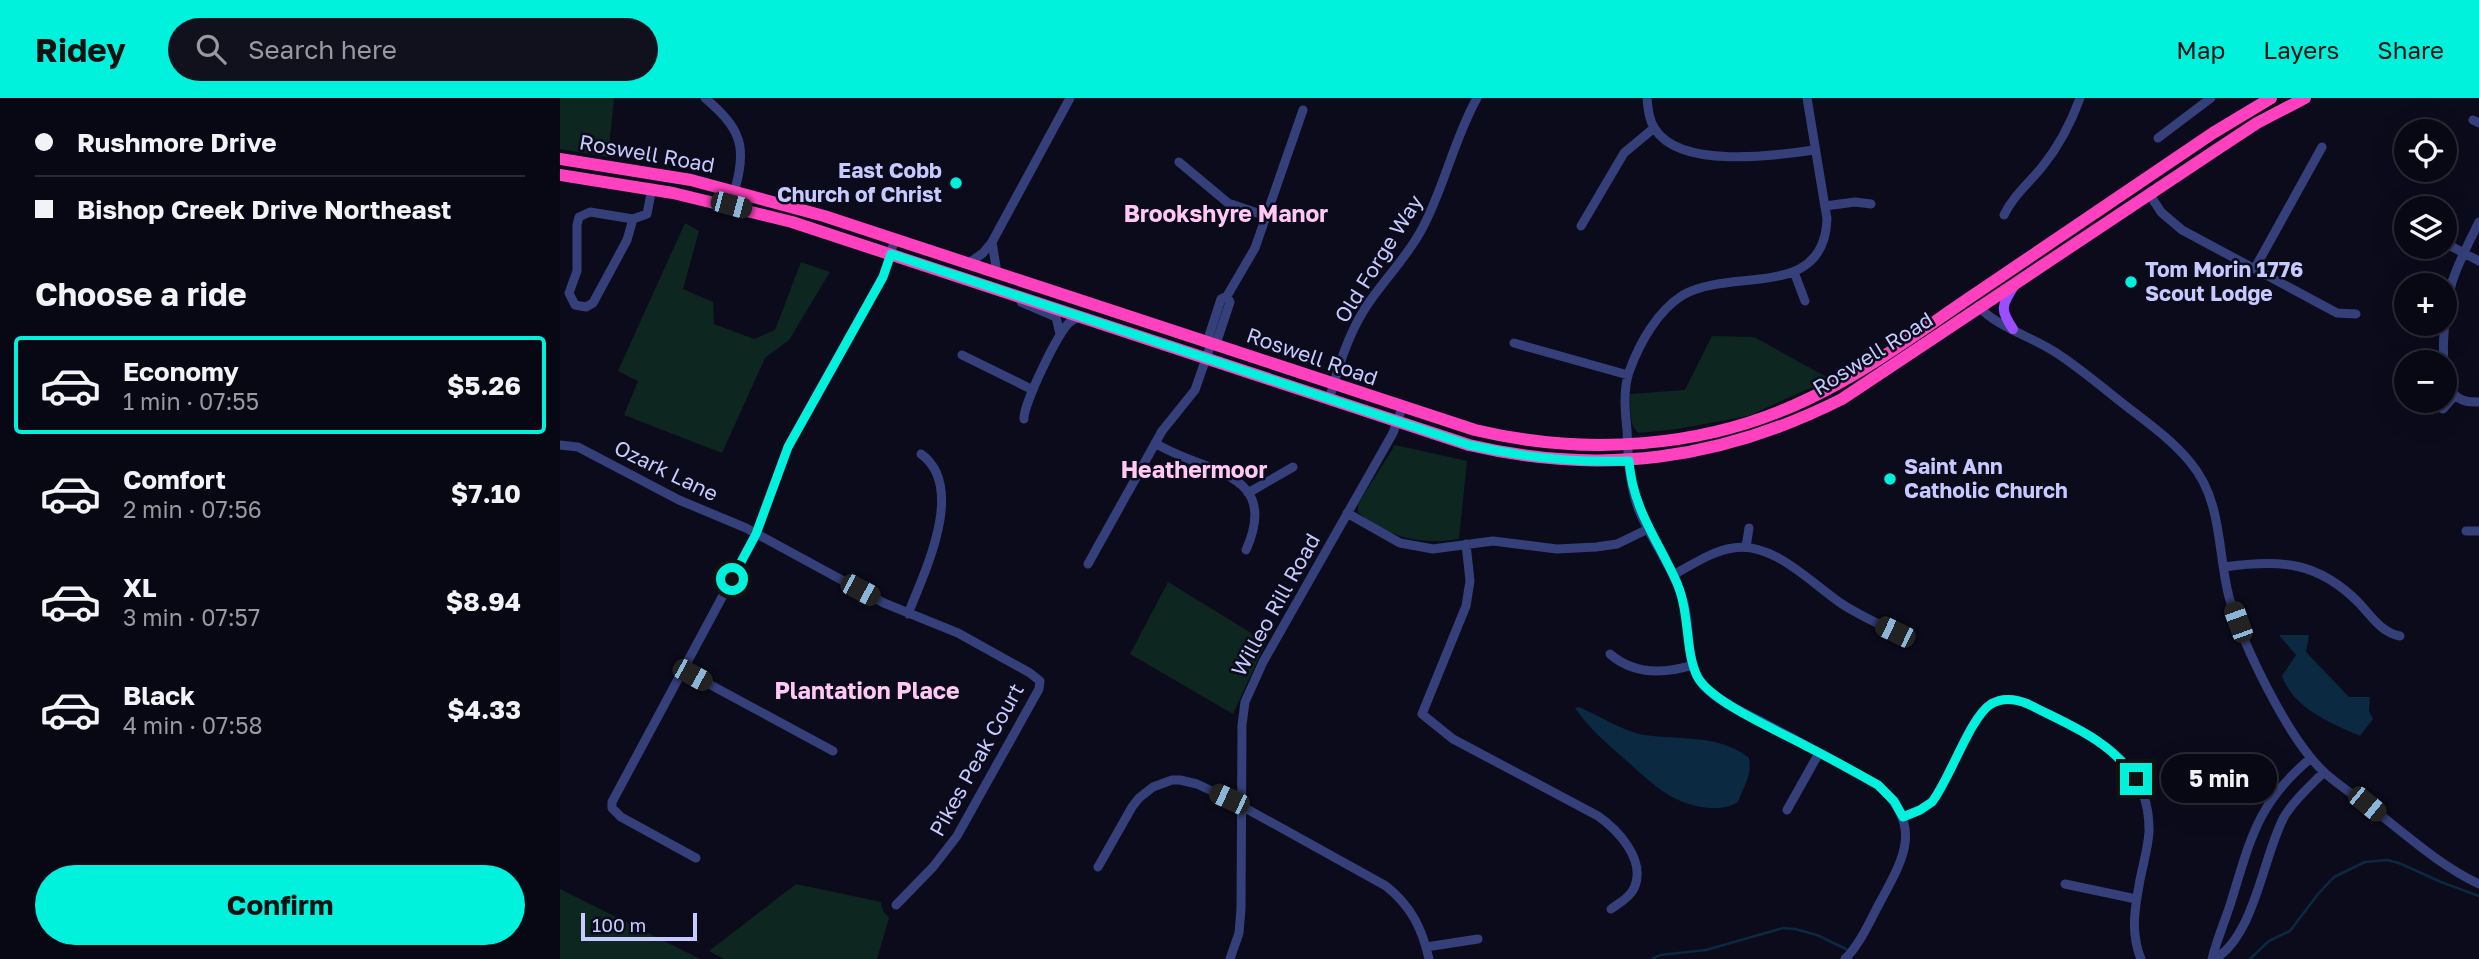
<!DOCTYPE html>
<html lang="en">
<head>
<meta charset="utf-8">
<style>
  :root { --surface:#080815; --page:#11111e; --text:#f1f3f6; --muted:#989aa0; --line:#292934; --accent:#00f1dc }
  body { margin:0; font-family:"Golos Text",sans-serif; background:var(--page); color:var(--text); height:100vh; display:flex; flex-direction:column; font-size:26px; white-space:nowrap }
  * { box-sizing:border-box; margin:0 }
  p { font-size:23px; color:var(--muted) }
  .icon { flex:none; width:38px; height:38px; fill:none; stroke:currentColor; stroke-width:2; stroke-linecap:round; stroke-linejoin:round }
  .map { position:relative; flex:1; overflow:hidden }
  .drawer { display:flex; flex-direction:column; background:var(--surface); width:560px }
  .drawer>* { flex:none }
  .hud { display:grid; align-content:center; height:154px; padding:0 35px; background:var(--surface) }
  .tools { position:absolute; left:1834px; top:21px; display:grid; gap:14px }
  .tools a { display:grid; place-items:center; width:63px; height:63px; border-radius:50%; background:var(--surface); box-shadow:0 7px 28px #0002,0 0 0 2px var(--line); font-size:35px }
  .scale { position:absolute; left:21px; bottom:18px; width:116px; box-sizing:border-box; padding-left:7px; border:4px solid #c6caff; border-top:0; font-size:19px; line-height:24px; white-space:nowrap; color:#c6caff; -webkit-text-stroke:5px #0b0b1c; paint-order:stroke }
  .end { position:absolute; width:32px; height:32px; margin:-16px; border:9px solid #00f1dc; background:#111; box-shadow:0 0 0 4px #111 }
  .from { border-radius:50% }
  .bubble { position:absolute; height:49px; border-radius:24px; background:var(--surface); box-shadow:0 7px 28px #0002,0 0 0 2px var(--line); font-size:23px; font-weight:700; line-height:49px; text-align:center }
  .car { position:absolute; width:21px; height:42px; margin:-21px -10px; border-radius:9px; box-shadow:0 0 5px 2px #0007; background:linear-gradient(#222 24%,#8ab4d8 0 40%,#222 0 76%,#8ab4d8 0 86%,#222 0) }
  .hud b { display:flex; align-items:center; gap:24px; height:66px; font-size:26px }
  .hud b+b { border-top:2px solid var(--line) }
  .hud i { width:18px; height:18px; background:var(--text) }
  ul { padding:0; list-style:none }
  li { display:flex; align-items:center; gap:21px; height:98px; margin:0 14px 10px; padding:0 21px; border:4px solid transparent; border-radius:7px }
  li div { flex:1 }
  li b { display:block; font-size:26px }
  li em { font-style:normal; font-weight:700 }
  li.selected { border-color:var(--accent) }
  li>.icon { width:63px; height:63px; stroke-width:1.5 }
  h2 { padding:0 35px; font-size:32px; line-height:84px }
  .button { display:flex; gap:14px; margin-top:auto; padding:14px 35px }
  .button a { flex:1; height:80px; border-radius:42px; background:var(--accent); color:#111; font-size:28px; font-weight:700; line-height:80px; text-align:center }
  header { display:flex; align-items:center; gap:42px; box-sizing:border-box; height:98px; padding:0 35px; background:var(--accent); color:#111 }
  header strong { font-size:33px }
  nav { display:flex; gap:38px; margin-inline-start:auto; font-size:24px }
  .search { width:490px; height:63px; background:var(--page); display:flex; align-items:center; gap:18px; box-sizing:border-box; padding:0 24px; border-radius:38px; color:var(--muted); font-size:26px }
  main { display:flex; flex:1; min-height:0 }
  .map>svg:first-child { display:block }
  .green { fill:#0e2620 }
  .water { fill:#0b2940 }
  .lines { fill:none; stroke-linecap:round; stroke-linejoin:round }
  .stream { stroke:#0b2940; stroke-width:2.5 }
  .minor { stroke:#35407b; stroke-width:9 }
  .major { stroke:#9b4dff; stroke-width:10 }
  .highway { stroke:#ff41bf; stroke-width:12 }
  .route { stroke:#00f1dc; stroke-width:9 }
  .poi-dot { fill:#00f1dc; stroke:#0b0b1c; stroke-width:2.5 }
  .labels { text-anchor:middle; stroke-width:5; stroke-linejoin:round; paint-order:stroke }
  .street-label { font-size:21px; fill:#c6caff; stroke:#0b0b1c }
  .poi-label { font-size:21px; font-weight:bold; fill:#c6caff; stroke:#0b0b1c; text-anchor:start }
  .neighbourhood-label { font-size:23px; font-weight:bold; fill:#ffc8f5; stroke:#0b0b1c }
</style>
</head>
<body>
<header>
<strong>Ridey</strong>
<div class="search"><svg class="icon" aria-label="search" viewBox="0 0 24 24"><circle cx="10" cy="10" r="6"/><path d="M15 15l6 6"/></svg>Search here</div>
<nav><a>Map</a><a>Layers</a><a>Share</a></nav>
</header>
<main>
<section class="drawer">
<div class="hud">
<b><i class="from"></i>Rushmore Drive</b>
<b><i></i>Bishop Creek Drive Northeast</b>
</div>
<h2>Choose a ride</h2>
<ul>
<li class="selected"><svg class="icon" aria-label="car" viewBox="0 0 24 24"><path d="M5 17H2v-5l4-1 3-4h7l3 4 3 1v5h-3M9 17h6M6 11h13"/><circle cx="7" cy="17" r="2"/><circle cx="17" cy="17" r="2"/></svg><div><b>Economy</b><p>1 min · 07:55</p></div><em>$5.26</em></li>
<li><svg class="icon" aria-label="car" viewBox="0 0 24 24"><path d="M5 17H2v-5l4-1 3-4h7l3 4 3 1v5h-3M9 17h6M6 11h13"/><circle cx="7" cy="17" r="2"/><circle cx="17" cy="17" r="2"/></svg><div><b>Comfort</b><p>2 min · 07:56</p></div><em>$7.10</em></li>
<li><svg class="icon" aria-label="car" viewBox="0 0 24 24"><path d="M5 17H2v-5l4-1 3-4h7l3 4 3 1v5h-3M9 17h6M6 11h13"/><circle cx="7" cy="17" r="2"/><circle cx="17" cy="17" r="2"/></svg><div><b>XL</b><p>3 min · 07:57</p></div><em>$8.94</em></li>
<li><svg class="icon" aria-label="car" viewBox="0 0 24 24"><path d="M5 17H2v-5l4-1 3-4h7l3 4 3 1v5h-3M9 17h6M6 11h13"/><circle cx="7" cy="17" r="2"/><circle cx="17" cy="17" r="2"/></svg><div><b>Black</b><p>4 min · 07:58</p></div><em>$4.33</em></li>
</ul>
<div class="button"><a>Confirm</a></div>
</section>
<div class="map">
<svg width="1919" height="861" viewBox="0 0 1919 861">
  <rect width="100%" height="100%" fill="#0b0b1c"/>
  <path class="green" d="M 0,0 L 54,0 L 48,59 L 0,51 Z
    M 125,125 L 139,133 L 123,191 L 153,204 L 154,226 L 194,241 L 215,232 L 241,164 L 270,174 L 229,242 L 205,260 L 162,355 L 64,317 L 78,283 L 58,273 Z
    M 1152,238 L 1194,239 L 1270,281 L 1188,318 L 1117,331 L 1079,335 C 1068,327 1071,310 1070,296 L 1125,292 Z
    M 835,347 L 907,363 L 899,441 C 863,447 826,440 798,414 L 798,406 Z
    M 608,484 L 706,544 L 673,616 L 570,556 Z
    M 236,786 L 321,804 L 323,813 L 329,820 L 317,861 L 164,861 L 149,853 Z
    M 0,791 L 140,861 L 0,861 Z"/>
  <path class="water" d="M 1719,537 L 1749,537 L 1746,554 L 1789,599 L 1810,599 L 1809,613 L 1813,621 L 1800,638 C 1771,625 1734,611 1722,578 L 1736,557 Z
    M 1019,609 C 1038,617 1065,634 1084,637 C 1119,642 1160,636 1189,660 C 1192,679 1184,687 1178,704 C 1166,711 1154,711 1141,709 C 1106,703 1086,679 1060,657 C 1043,642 1028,629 1015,610 Z"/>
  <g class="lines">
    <path class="stream" d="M 1092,861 L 1100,857 L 1146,852 L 1223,830 L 1235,831 L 1257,837 L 1286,851
      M 1690,861 L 1709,843 L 1730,833 L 1758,796 L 1774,779 L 1805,764 L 1827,762 L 1839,765 L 1881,784 L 1919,798"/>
    <path class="minor" d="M 145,0 C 189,37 185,55 171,107
      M 1087,0 C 1088,11 1089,22 1095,31 C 1120,71 1214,58 1254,52
      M 1247,0 L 1267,121 C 1264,203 1172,169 1123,197 C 1097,213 1079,246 1069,274 C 1063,292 1065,313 1067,332 C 1068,358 1069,385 1078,410 C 1091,443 1115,471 1124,506 C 1131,531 1125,566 1143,587 C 1159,605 1186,615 1206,626 C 1244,646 1281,667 1318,687 C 1364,728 1344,760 1319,806 C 1309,825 1300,846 1285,861
      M 1913,22 L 1919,25
      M 1598,40 L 1651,0
      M 619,64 L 668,105 L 706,118
      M 1590,97 L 1601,114 L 1622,132 L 1777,215 L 1796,216
      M 1265,108 L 1295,104 L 1311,106
      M 1444,117 C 1453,98 1469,85 1482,69 C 1499,48 1511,25 1520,0
      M 73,121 L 30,114 L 19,119 L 17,127 L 17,173 L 9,195 L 15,207 L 26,209 L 33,205 L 67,142 L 73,121 L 87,116 L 92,90
      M 1844,123 L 1846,124
      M 1919,124 C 1909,144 1899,163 1892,184 C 1885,209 1876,275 1894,296 C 1901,304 1910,304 1919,304
      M 1021,128 L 1064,55 L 1094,30
      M 432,144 L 437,175
      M 1885,145 L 1919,163
      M 409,165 L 423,155 L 432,144 L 510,0
      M 1695,170 L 1762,49
      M 1234,174 L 1245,203
      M 461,204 L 496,219 L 500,236
      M 1418,208 C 1437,229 1470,238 1495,254 C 1520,270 1543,290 1566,308 C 1588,325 1612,342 1630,364 C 1663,403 1657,453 1669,499 C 1683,547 1728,641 1765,675 C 1784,692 1808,706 1828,723 C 1857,746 1885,770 1919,786
      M 954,245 L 1068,277
      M 651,246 L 657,243 L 670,204 L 667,198
      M 402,257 L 473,292
      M 769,302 C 778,271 787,239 804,212 C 822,183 848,159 863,129 C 885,87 894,41 917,0
      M 1883,311 L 1895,297
      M 464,321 C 463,307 498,234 510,224 C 513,222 517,220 520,219
      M 595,345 C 642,375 722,372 686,452
      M 0,347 L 18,349 L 119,402 L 186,430 L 324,505 L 398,535 L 470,575 L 480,583 L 479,591 L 397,738 L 373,769 L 336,807
      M 688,395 L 733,369
      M 787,415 L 840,445 L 873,451 L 933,443 L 997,451 L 1036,449 L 1057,446 L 1088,431
      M 1906,433 L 1919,433
      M 906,446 L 910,483 L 906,508 L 862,616 L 893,641 L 1038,718 C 1058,732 1085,761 1075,788 C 1071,799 1059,805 1051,811
      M 1186,449 L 1189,430
      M 528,466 L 602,333 L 635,292 L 651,246 L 648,241 L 661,201 L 667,198 L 695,150 L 743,12
      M 1664,469 C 1719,461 1758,463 1799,505 C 1812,519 1821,534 1840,538
      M 1113,477 C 1132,467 1152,453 1173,450 C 1213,443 1251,485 1282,506 C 1299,517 1317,525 1335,534
      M 348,516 C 364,475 407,389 361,356
      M 1050,556 C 1074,577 1104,576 1133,567
      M 123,572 L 273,653
      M 1227,712 L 1259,655
      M 1343,719 L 1360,712 L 1372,704 C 1390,681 1410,619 1431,606 C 1443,599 1456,601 1468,606 C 1524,635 1591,658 1589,734 C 1588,750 1583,766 1580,782 C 1575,809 1570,834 1581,861
      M 136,760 L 61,719 L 52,710 L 52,704 L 196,436 L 228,349 L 323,179 L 335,141
      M 538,769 L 572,709 L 579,700 L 593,689 L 612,682 L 620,682 L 637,686 L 669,701 L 826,788 C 851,808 862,830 869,861
      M 1505,786 L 1576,801
      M 866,849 L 918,841
      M 670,861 L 679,835 L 681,811 L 682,627 L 685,604 L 703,564 L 833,335 L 842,310
      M 1652,861 C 1657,841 1665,823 1671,804 C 1691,740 1697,705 1751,660
      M 1655,861 C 1695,837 1703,758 1724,719 C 1734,702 1750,688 1764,674"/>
    <path class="major" d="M 1453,231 C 1440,212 1441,208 1454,188"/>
    <path class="highway" d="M 0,61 L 131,82 L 264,118 L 915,332 C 1025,358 1143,351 1246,302 C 1308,273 1364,230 1421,192 C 1498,140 1576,87 1653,35 L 1711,0
      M 0,77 L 113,95 L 232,124 L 909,347 C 1041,378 1161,362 1282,301 L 1662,48 L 1697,25 L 1745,0"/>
  </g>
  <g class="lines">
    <path class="route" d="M 172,481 L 196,436 L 228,349 L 323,179 L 331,156 L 909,347 C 962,359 1014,365 1069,363 C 1073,412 1098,442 1117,485 C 1130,516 1125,553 1137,578 C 1150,604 1221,634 1248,649 C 1272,661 1295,674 1318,687 L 1334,703 L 1343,719 L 1360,712 L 1372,704 C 1390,681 1410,619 1431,606 C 1443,599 1456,601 1468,606 C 1509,627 1549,641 1576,681"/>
  </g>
  <g class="poi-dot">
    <circle cx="396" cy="85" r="7"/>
    <circle cx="1571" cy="184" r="7"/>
    <circle cx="1330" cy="381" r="7"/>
  </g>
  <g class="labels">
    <g class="street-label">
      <text transform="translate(87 56) rotate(10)" y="7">Roswell Road</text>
      <text transform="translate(819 161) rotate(-58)" y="7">Old Forge Way</text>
      <text transform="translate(1313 256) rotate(-32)" y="7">Roswell Road</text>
      <text transform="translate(752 259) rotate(19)" y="7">Roswell Road</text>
      <text transform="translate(106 373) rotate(26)" y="7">Ozark Lane</text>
      <text transform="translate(716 507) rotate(-61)" y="7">Willeo Rill Road</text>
      <text transform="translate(417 662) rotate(-61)" y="7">Pikes Peak Court</text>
    </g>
    <g class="poi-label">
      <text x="382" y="80" text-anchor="end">East Cobb<tspan x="382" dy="24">Church of Christ</tspan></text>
      <text x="1585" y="179">Tom Morin 1776<tspan x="1585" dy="24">Scout Lodge</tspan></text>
      <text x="1344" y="376">Saint Ann<tspan x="1344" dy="24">Catholic Church</tspan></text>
    </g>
    <g class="neighbourhood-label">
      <text x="666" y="124">Brookshyre Manor</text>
      <text x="634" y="380">Heathermoor</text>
      <text x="307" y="601">Plantation Place</text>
    </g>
  </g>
</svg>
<div class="tools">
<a><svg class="icon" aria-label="locate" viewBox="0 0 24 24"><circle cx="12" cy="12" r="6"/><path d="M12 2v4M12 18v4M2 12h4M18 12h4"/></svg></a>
<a><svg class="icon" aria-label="layers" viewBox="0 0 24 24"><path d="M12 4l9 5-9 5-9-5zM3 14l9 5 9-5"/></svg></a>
<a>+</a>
<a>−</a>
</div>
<div class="scale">100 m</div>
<i class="end from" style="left:172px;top:481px"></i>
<i class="end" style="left:1576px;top:681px"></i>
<div class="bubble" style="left:1601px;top:656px;width:116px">5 min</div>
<i class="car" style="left:171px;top:107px;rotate:105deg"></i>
<i class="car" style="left:300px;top:492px;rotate:118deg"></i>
<i class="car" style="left:1678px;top:524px;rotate:340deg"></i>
<i class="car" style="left:1335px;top:534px;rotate:296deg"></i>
<i class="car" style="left:132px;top:577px;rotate:119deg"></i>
<i class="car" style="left:669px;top:701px;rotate:295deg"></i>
<i class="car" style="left:1807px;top:706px;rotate:129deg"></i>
</div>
</main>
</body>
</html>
